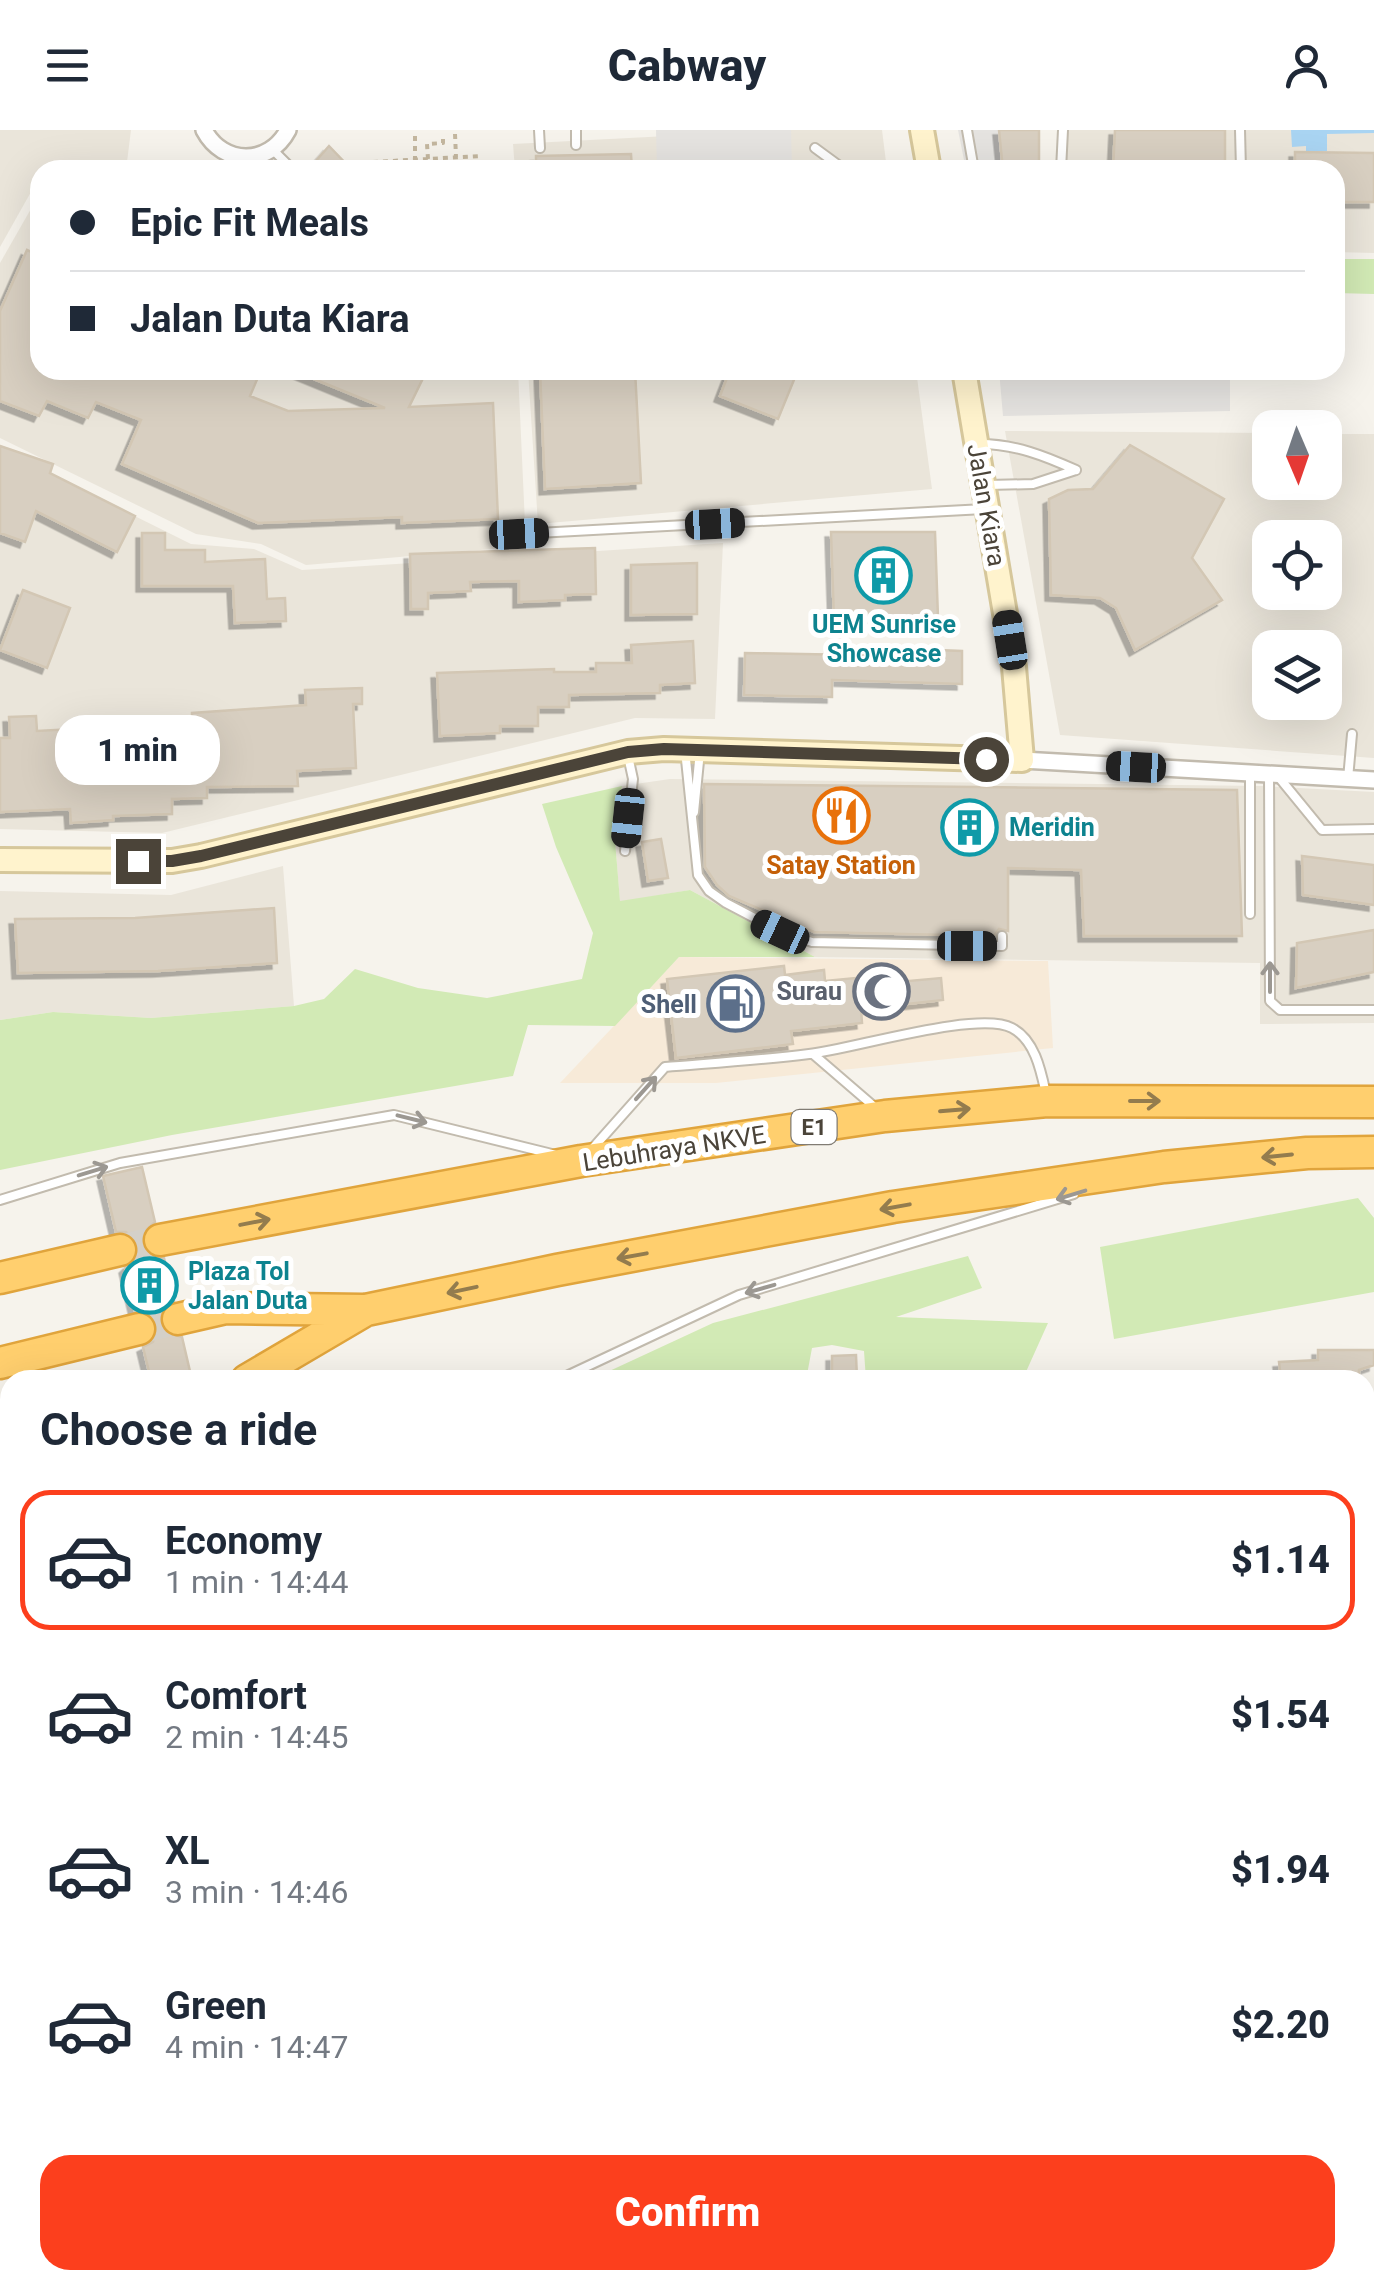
<!DOCTYPE html>
<html lang="en">
<head>
<meta charset="utf-8">
<style>
  :root { --surface:#fff; --page:#f2f2f3; --text:#1f2937; --muted:#747a83; --line:#e0e1e3; --accent:#fc3f1d }
  body { margin:0; font-family:Roboto,sans-serif; background:var(--page); color:var(--text); height:100vh; display:flex; flex-direction:column; font-size:38px; white-space:nowrap }
  * { box-sizing:border-box; margin:0 }
  p { font-size:32px; color:var(--muted) }
  .icon { flex:none; width:55px; height:55px; fill:none; stroke:currentColor; stroke-width:2; stroke-linecap:round; stroke-linejoin:round }
  .map { position:relative; flex:1; overflow:hidden }
  .sheet { position:absolute; left:0px; top:1240px; width:1375px; height:920px; display:flex; flex-direction:column; background:var(--surface); border-radius:30px 30px 0 0; box-shadow:0 10px 40px #0002 }
  .sheet>* { flex:none }
  .hud { position:absolute; left:30px; top:30px; width:1315px; height:220px; border-radius:30px; box-shadow:0 10px 40px #0002; display:grid; align-content:center; height:220px; padding:0 40px; background:var(--surface) }
  .needle { width:65px; rotate:178deg }
  .tools { position:absolute; left:1252px; top:280px; display:grid; gap:20px }
  .tools a { display:grid; place-items:center; width:90px; height:90px; border-radius:20px; background:var(--surface); box-shadow:0 10px 40px #0002; font-size:50px }
  .end { position:absolute; width:45px; height:45px; margin:-22px; border:12px solid #4b4439; background:#fff; box-shadow:0 0 0 5px #fff }
  .from { border-radius:50% }
  .bubble { position:absolute; height:70px; border-radius:30px; background:var(--surface); box-shadow:0 10px 40px #0002; font-size:32px; font-weight:800; line-height:70px; text-align:center }
  .car { position:absolute; width:30px; height:60px; margin:-30px -15px; border-radius:12px; box-shadow:0 0 8px 2px #0007; background:linear-gradient(#222 24%,#8ab4d8 0 40%,#222 0 76%,#8ab4d8 0 86%,#222 0) }
  .hud b { display:flex; align-items:center; gap:35px; height:95px; font-size:38px }
  .hud b+b { border-top:2px solid var(--line) }
  .hud i { width:25px; height:25px; background:var(--text) }
  ul { padding:0; list-style:none }
  li { display:flex; align-items:center; gap:30px; height:140px; margin:0 20px 15px; padding:0 20px; border:5px solid transparent; border-radius:30px }
  li div { flex:1 }
  li b { display:block; font-size:38px }
  li em { font-style:normal; font-weight:800 }
  li.current { border-color:var(--accent) }
  li>.icon { width:90px; height:90px; stroke-width:1.5 }
  h2 { padding:0 40px; font-size:45px; line-height:120px }
  .cta { display:flex; gap:20px; margin-top:auto; padding:20px 40px }
  .cta a { flex:1; height:115px; border-radius:30px; background:var(--accent); color:#fff; font-size:40px; font-weight:800; line-height:115px; text-align:center }
  header { display:flex; justify-content:space-between; align-items:center; height:130px; padding:0 40px; background:var(--surface); font-size:45px; font-weight:800 }
  .map>svg:first-child { display:block }
  .residential { fill:#eae5da; fill-rule:evenodd }
  .commercial { fill:#f7ead8 }
  .education { fill:#efe8d6 }
  .green { fill:#d2eab5 }
  .parking { fill:#e5e3e0 }
  .water { fill:#a9d4f2 }
  .building { fill:#d8cfc1; stroke:#d3c7b4; stroke-width:2.5; filter:url(#shadow) }
  .lines { fill:none; stroke-linecap:round; stroke-linejoin:round }
  .highway-tunnel { stroke:#d4d0c8; stroke-width:30; stroke-dasharray:30 15; stroke-linecap:butt }
  .lane-casing { stroke:#c2bbae; stroke-width:12 }
  .street-casing { stroke:#c2bbae; stroke-width:20 }
  .secondary-casing { stroke:#d6c79b; stroke-width:28 }
  .highway-casing { stroke:#e0a43c; stroke-width:35 }
  .path { stroke:#c4b79f; stroke-width:4; stroke-dasharray:5 5; stroke-linecap:butt }
  .lane { stroke:#fff; stroke-width:8 }
  .street { stroke:#fff; stroke-width:15 }
  .secondary { stroke:#fff3cd; stroke-width:22 }
  .highway { stroke:#ffcf6e; stroke-width:30 }
  .oneway { stroke:#9c9892 }
  .oneway2 { stroke:#937c4e }
  .route { stroke:#4b4439; stroke-width:12 }
  .labels { text-anchor:middle; stroke-width:10; stroke-linejoin:round; paint-order:stroke }
  .shield { fill:#fff; stroke:#817c74; stroke-width:2.5 }
  .shield-label { font-size:22px; font-weight:bold; fill:#4b4439 }
  .street-label { font-size:25px; fill:#4b4439; stroke:#fff }
  .culture-label { font-size:25px; font-weight:bold; fill:#0d838f; stroke:#fff; text-anchor:start }
  .food-label { font-size:25px; font-weight:bold; fill:#c56008; stroke:#fff }
  .worship-label { font-size:25px; font-weight:bold; fill:#5b616d; stroke:#fff; text-anchor:end }
  .service-label { font-size:25px; font-weight:bold; fill:#4e5e75; stroke:#fff; text-anchor:end }
</style>
</head>
<body>
<header><svg class="icon" aria-label="menu" viewBox="0 0 24 24"><path d="M4 6h16M4 12h16M4 18h16"/></svg>Cabway<svg class="icon" aria-label="person" viewBox="0 0 24 24"><circle cx="12" cy="8" r="4"/><path d="M4 21q1-7 8-7t8 7"/></svg></header>
<div class="map">
<svg width="1374" height="2160" viewBox="0 0 1374 2160">
  <defs>
    <filter id="shadow"><feDropShadow dx="-5.5" dy="5.5" stdDeviation="0" flood-color="#0004"/></filter>
  </defs>
  <rect width="100%" height="100%" fill="#f6f3ec"/>
  <path class="residential" d="M 0,0 L 131,0 L 126,40 L 40,40 L 40,53 L 36,53 L 0,117 Z
    M 785,0 L 882,0 L 887,40 L 515,40 L 513,14 Z
    M 1061,0 L 1374,0 L 1374,123 L 1335,122 L 1335,40 L 1061,40 Z
    M 40,63 L 40,240 L 518,240 L 526,416 L 306,435 L 261,414 L 196,404 L 0,308 L 0,133 Z
    M 528,240 L 916,240 L 932,359 L 538,394 Z
    M 1005,301 L 1270,303 L 1270,352 L 1325,352 L 1325,304 L 1374,304 L 1374,628 L 1060,605 ZM 1270,408 L 1325,408 L 1325,462 L 1270,462 ZM 1270,518 L 1325,518 L 1325,572 L 1270,572 Z
    M 0,319 L 191,414 L 254,419 L 302,440 L 723,413 L 715,589 L 635,588 L 162,703 L 0,699 Z
    M 670,649 L 1261,656 L 1374,662 L 1374,893 L 1260,894 L 1260,833 L 815,827 L 690,760 L 620,772 L 614,698 L 622,656 Z
    M 283,736 L 294,876 L 151,888 L 53,882 L 0,890 L 0,761 L 171,765 Z
    M 10,1793 L 10,2058 L 0,2064 L 0,1798 Z
    M 320,2150 L 778,2150 L 777,2160 L 320,2160 Z"/>
  <path class="commercial" d="M 679,827 L 1048,831 L 1053,918 L 716,953 L 560,953 Z"/>
  <path class="education" d="M 778,2150 L 965,2150 L 964,2160 L 777,2160 Z"/>
  <path class="green" d="M 1335,129 L 1374,129 L 1374,164 L 1335,163 Z
    M 622,656 L 614,698 L 620,771 L 690,760 L 815,827 L 679,827 L 615,896 L 528,895 L 513,946 L 172,1005 L 0,1040 L 0,890 L 53,882 L 151,888 L 294,876 L 324,869 L 355,839 L 418,858 L 487,868 L 582,849 L 593,803 L 556,717 L 542,674 Z
    M 1358,1068 L 1374,1088 L 1374,1162 L 1114,1209 L 1100,1117 Z
    M 968,1126 L 982,1158 L 896,1187 L 1048,1193 L 1025,1244 L 866,1250 L 864,1221 L 832,1215 L 812,1218 L 806,1250 L 590,1250 L 713,1193 Z
    M 985,2150 L 1106,2150 L 1107,2160 L 985,2160 Z"/>
  <path class="parking" d="M 656,0 L 791,0 L 792,40 L 657,40 Z
    M 958,0 L 998,0 L 1001,40 L 966,40 Z
    M 999,240 L 1230,240 L 1230,281 L 1003,286 Z"/>
  <path class="water" d="M 1291,0 L 1374,0 L 1374,3 L 1327,4 L 1327,21 L 1306,21 L 1306,16 L 1292,17 Z"/>
  <path class="building" d="M 999,0 L 1039,0 L 1039,40 L 1003,40 Z
    M 1115,0 L 1225,0 L 1225,40 L 1113,40 Z
    M 329,16 L 352,40 L 308,40 Z
    M 1295,22 L 1374,23 L 1374,72 L 1335,72 L 1335,40 L 1295,40 Z
    M 631,24 L 632,40 L 536,40 L 536,26 Z
    M 27,120 L 40,126 L 40,240 L 261,240 L 250,266 L 288,281 L 385,278 L 292,240 L 427,240 L 409,277 L 493,273 L 498,389 L 402,393 L 402,387 L 258,393 L 122,334 L 141,290 L 96,272 L 88,288 L 47,271 L 39,286 L 0,271 L 0,181 Z
    M 540,240 L 635,240 L 641,353 L 545,359 Z
    M 730,240 L 798,240 L 778,289 L 720,266 Z
    M 1130,315 L 1224,369 L 1192,428 L 1222,470 L 1135,520 L 1116,478 L 1100,468 L 1051,465 L 1049,369 L 1068,360 L 1093,359 Z
    M 0,316 L 53,334 L 50,343 L 135,386 L 117,422 L 36,381 L 25,412 L 0,403 Z
    M 831,402 L 935,402 L 938,488 L 834,490 Z
    M 142,403 L 165,403 L 165,420 L 205,420 L 205,432 L 265,429 L 267,469 L 285,468 L 286,491 L 235,493 L 233,456 L 142,456 Z
    M 595,418 L 596,464 L 565,465 L 565,470 L 519,472 L 519,451 L 470,452 L 471,461 L 428,463 L 428,479 L 411,479 L 410,424 Z
    M 697,433 L 697,484 L 631,485 L 631,435 Z
    M 23,460 L 70,478 L 47,538 L 0,520 Z
    M 693,511 L 695,553 L 660,555 L 660,563 L 569,565 L 569,577 L 538,577 L 538,596 L 500,596 L 500,603 L 440,606 L 437,543 L 554,539 L 554,542 L 596,542 L 596,533 L 632,533 L 631,515 Z
    M 912,519 L 962,521 L 962,554 L 832,550 L 832,567 L 744,565 L 745,523 L 910,526 Z
    M 362,558 L 362,574 L 353,574 L 356,638 L 297,641 L 298,656 L 207,657 L 207,668 L 172,669 L 172,684 L 113,686 L 113,690 L 71,693 L 70,679 L 0,682 L 0,608 L 10,608 L 9,587 L 36,586 L 37,601 L 91,598 L 92,606 L 129,604 L 129,596 L 179,595 L 178,591 L 192,590 L 192,583 L 306,575 L 305,560 Z
    M 704,654 L 1237,660 L 1242,806 L 1084,806 L 1081,740 L 1008,738 L 1008,801 L 999,799 L 994,806 L 814,802 L 729,766 L 717,755 L 705,737 Z
    M 661,709 L 668,748 L 648,751 L 642,712 Z
    M 1302,726 L 1374,735 L 1374,775 L 1303,765 Z
    M 274,778 L 277,833 L 158,841 L 18,843 L 15,789 L 135,788 Z
    M 1374,800 L 1374,842 L 1296,858 L 1297,813 Z
    M 784,836 L 785,845 L 824,840 L 825,851 L 897,844 L 898,852 L 941,848 L 943,870 L 861,879 L 862,893 L 791,901 L 793,914 L 676,928 L 667,849 Z
    M 142,1037 L 155,1092 L 143,1103 L 142,1114 L 153,1127 L 164,1128 L 174,1171 L 165,1176 L 160,1192 L 165,1202 L 182,1207 L 192,1250 L 151,1250 L 143,1217 L 153,1212 L 157,1196 L 152,1185 L 135,1181 L 125,1138 L 138,1126 L 138,1115 L 126,1102 L 116,1102 L 103,1046 Z
    M 1318,1220 L 1374,1220 L 1374,1235 L 1359,1240 L 1359,1250 L 1281,1250 L 1279,1232 L 1318,1230 Z
    M 856,1225 L 857,1249 L 832,1250 L 832,1226 Z"/>
  <g class="lines">
    <path class="highway-tunnel" d="M 120,1120 L 160,1110
      M 139,1199 L 178,1189"/>
    <defs>
      <path id="lane" d="M 539,0 L 540,18
        M 576,0 L 576,15
        M 967,0 L 974,40
        M 1240,0 L 1241,40
        M 815,18 L 845,40
        M 272,19 L 293,40
        M 1061,40 L 1063,0
        M 980,314 C 1015,314 1045,326 1076,340
        M 988,355 L 1033,354 L 1076,340
        M 519,404 L 984,379
        M 685,620 L 698,745 L 709,761 L 726,773 L 781,802 L 812,812 L 1002,816 L 1002,806
        M 1269,644 L 1270,871 L 1280,880 L 1374,880
        M 1277,645 L 1322,700 L 1374,699
        M 1348,649 L 1352,604
        M 694,682 L 700,621
        M 625,721 L 633,649 L 628,626
        M 1250,784 L 1250,643
        M 813,924 L 878,980
        M 593,1018 L 665,937 C 713,933 761,930 809,924 C 853,919 978,880 1012,898 C 1035,910 1041,941 1046,964
        M 0,1070 L 120,1033 L 394,985 L 556,1025
        M 558,1250 L 739,1165 L 1074,1064
        M 0,1538 L 10,1539
        M 0,1593 L 10,1595
        M 1365,1760 L 1374,1761
        M 0,1823 L 10,1817
        M 1365,1892 L 1374,1894
        M 0,1921 L 10,1916
        M 1365,1975 L 1374,1977
        M 0,2019 L 10,2014
        M 725,2160 L 746,2150"/>
      <path id="street" d="M 204,0 C 223,36 269,36 288,0
        M 1022,630 L 1374,650
        M 1365,1373 L 1374,1384
        M 1365,1502 L 1374,1489
        M 0,1770 L 10,1764
        M 1365,2005 L 1374,2011
        M 1185,2156 L 1229,2160"/>
      <path id="secondary" d="M 922,0 L 929,40
        M 0,730 L 172,731 L 201,726 L 628,622 L 664,619 L 1022,630 L 1014,537 L 964,240"/>
      <path id="highway" d="M 160,1110 L 581,1031 L 885,986 L 1047,971 L 1374,972
        M 0,1148 L 120,1120
        M 178,1189 L 226,1178 L 363,1180
        M 0,1233 L 139,1199
        M 247,1250 L 366,1180 L 557,1140 L 893,1077 L 1164,1037 L 1307,1023 L 1374,1022
        M 0,1327 L 10,1325"/>
    </defs>
    <use href="#lane" class="lane-casing"/>
    <use href="#street" class="street-casing"/>
    <use href="#secondary" class="secondary-casing"/>
    <use href="#highway" class="highway-casing"/>
    <path class="path" d="M 455,4 L 456,27
      M 415,6 L 415,29
      M 428,29 L 427,14 L 443,13 L 443,5
      M 373,32 L 481,26"/>
    <use href="#lane" class="lane"/>
    <use href="#street" class="street"/>
    <use href="#secondary" class="secondary"/>
    <use href="#highway" class="highway"/>
  </g>
  <defs><path id="oneway-shaft" d="M-6 0H5M1.5-3L5.5 0L1.5 3" fill="none" stroke-width="1.6" stroke-linecap="round" stroke-linejoin="round" transform="scale(2.5)"/></defs>
  <g class="oneway">
    <use href="#oneway-shaft" transform="translate(1270 847) rotate(-90)"/>
    <use href="#oneway-shaft" transform="translate(646 958) rotate(-48)"/>
    <use href="#oneway-shaft" transform="translate(412 989) rotate(14)"/>
    <use href="#oneway-shaft" transform="translate(93 1041) rotate(-17)"/>
    <use href="#oneway-shaft" transform="translate(1071 1065) rotate(163)"/>
    <use href="#oneway-shaft" transform="translate(760 1159) rotate(164)"/>
  </g>
  <g class="oneway2">
    <use href="#oneway-shaft" transform="translate(1145 971)"/>
    <use href="#oneway-shaft" transform="translate(955 980) rotate(-5)"/>
    <use href="#oneway-shaft" transform="translate(1277 1026) rotate(174)"/>
    <use href="#oneway-shaft" transform="translate(895 1077) rotate(170)"/>
    <use href="#oneway-shaft" transform="translate(255 1092) rotate(-11)"/>
    <use href="#oneway-shaft" transform="translate(632 1126) rotate(170)"/>
    <use href="#oneway-shaft" transform="translate(462 1160) rotate(168)"/>
  </g>
  <g class="lines">
    <path class="route" d="M 138,731 L 172,731 L 201,726 L 628,622 L 664,619 L 986,629"/>
  </g>
  <defs>
    <symbol id="building-ring" viewBox="-11 -11 22 22"><circle r="9.5" fill="#fff" stroke="#0f9aa8" stroke-width="1.5"/><path d="M-4-6H4V6H1V3H-1V6H-4ZM-2.5-4.3h1.7v1.8h-1.7ZM.8-4.3h1.7v1.8H.8ZM-2.5-1h1.7V.8h-1.7ZM.8-1h1.7V.8H.8Z" fill="#0f9aa8"/></symbol>
    <symbol id="restaurant-ring" viewBox="-11 -11 22 22"><circle r="9.5" fill="#fff" stroke="#e8710a" stroke-width="1.5"/><path d="M-5-6h1v4h1v-4h1v4h1v-4h1v5L-1.5 .5V6h-2V.5L-5-1ZM5-6V6H3V1.5H1.5Q1.5-4 5-6Z" fill="#e8710a"/></symbol>
    <symbol id="mosque-ring" viewBox="-11 -11 22 22"><circle r="9.5" fill="#fff" stroke="#6b7280" stroke-width="1.5"/><path d="M3.5-4.9A6 6 0 1 0 3.5 4.9A5 5 0 1 1 3.5-4.9Z" fill="#6b7280"/></symbol>
    <symbol id="fuel-ring" viewBox="-11 -11 22 22"><circle r="9.5" fill="#fff" stroke="#5c6f8a" stroke-width="1.5"/><path d="M-5.5-6h7V0h2V4h1.3V-2.5L3-4.5l.8-.8L6-3V5H2.5V1h-1V6h-7ZM-4.2-4.7v3.2H.2V-4.7Z" fill="#5c6f8a"/></symbol>
  </defs>
  <g fill-rule="evenodd">
    <use href="#building-ring" x="852" y="414" width="63" height="63"/>
    <use href="#restaurant-ring" x="810" y="654" width="63" height="63"/>
    <use href="#building-ring" x="938" y="666" width="63" height="63"/>
    <use href="#mosque-ring" x="850" y="830" width="63" height="63"/>
    <use href="#fuel-ring" x="704" y="842" width="63" height="63"/>
    <use href="#building-ring" x="118" y="1124" width="63" height="63"/>
  </g>
  <g class="labels">
    <rect class="shield" x="791.5" y="980" width="45" height="34" rx="8"/>
    <g class="shield-label">
      <text x="814" y="1005">E1</text>
    </g>
    <g class="street-label">
      <text transform="translate(987 375) rotate(80)" y="9">Jalan Kiara</text>
      <text transform="translate(674 1018) rotate(-9)" y="9">Lebuhraya NKVE</text>
    </g>
    <g class="culture-label">
      <text x="884" y="503" text-anchor="middle">UEM Sunrise<tspan x="884" dy="29">Showcase</tspan></text>
      <text x="1009" y="706">Meridin</text>
      <text x="188" y="1150">Plaza Tol<tspan x="188" dy="29">Jalan Duta</tspan></text>
    </g>
    <g class="food-label">
      <text x="841" y="744">Satay Station</text>
    </g>
    <g class="worship-label">
      <text x="842" y="870">Surau</text>
    </g>
    <g class="service-label">
      <text x="697" y="883">Shell</text>
    </g>
  </g>
</svg>
<div class="tools">
<a><svg class="needle" viewBox="-14 -14 28 28"><path d="M0-13l5 13h-10z" fill="#e53935"/><path d="M0 13l5-13h-10z" fill="#747a83"/></svg></a>
<a><svg class="icon" aria-label="locate" viewBox="0 0 24 24"><circle cx="12" cy="12" r="6"/><path d="M12 2v4M12 18v4M2 12h4M18 12h4"/></svg></a>
<a><svg class="icon" aria-label="layers" viewBox="0 0 24 24"><path d="M12 4l9 5-9 5-9-5zM3 14l9 5 9-5"/></svg></a>
</div>
<i class="end from" style="left:986px;top:629px"></i>
<i class="end" style="left:138px;top:731px"></i>
<div class="bubble" style="left:55px;top:585px;width:165px">1 min</div>
<i class="car" style="left:715px;top:394px;rotate:87deg"></i>
<i class="car" style="left:519px;top:404px;rotate:87deg"></i>
<i class="car" style="left:1010px;top:510px;rotate:351deg"></i>
<i class="car" style="left:1136px;top:637px;rotate:273deg"></i>
<i class="car" style="left:628px;top:688px;rotate:186deg"></i>
<i class="car" style="left:780px;top:802px;rotate:295deg"></i>
<i class="car" style="left:967px;top:816px;rotate:90deg"></i>
<div class="hud">
<b><i class="from"></i>Epic Fit Meals</b>
<b><i></i>Jalan Duta Kiara</b>
</div>
<section class="sheet">
<h2>Choose a ride</h2>
<ul>
<li class="current"><svg class="icon" aria-label="car" viewBox="0 0 24 24"><path d="M5 17H2v-5l4-1 3-4h7l3 4 3 1v5h-3M9 17h6M6 11h13"/><circle cx="7" cy="17" r="2"/><circle cx="17" cy="17" r="2"/></svg><div><b>Economy</b><p>1 min · 14:44</p></div><em>$1.14</em></li>
<li><svg class="icon" aria-label="car" viewBox="0 0 24 24"><path d="M5 17H2v-5l4-1 3-4h7l3 4 3 1v5h-3M9 17h6M6 11h13"/><circle cx="7" cy="17" r="2"/><circle cx="17" cy="17" r="2"/></svg><div><b>Comfort</b><p>2 min · 14:45</p></div><em>$1.54</em></li>
<li><svg class="icon" aria-label="car" viewBox="0 0 24 24"><path d="M5 17H2v-5l4-1 3-4h7l3 4 3 1v5h-3M9 17h6M6 11h13"/><circle cx="7" cy="17" r="2"/><circle cx="17" cy="17" r="2"/></svg><div><b>XL</b><p>3 min · 14:46</p></div><em>$1.94</em></li>
<li><svg class="icon" aria-label="car" viewBox="0 0 24 24"><path d="M5 17H2v-5l4-1 3-4h7l3 4 3 1v5h-3M9 17h6M6 11h13"/><circle cx="7" cy="17" r="2"/><circle cx="17" cy="17" r="2"/></svg><div><b>Green</b><p>4 min · 14:47</p></div><em>$2.20</em></li>
</ul>
<div class="cta"><a>Confirm</a></div>
</section>
</div>
</body>
</html>
